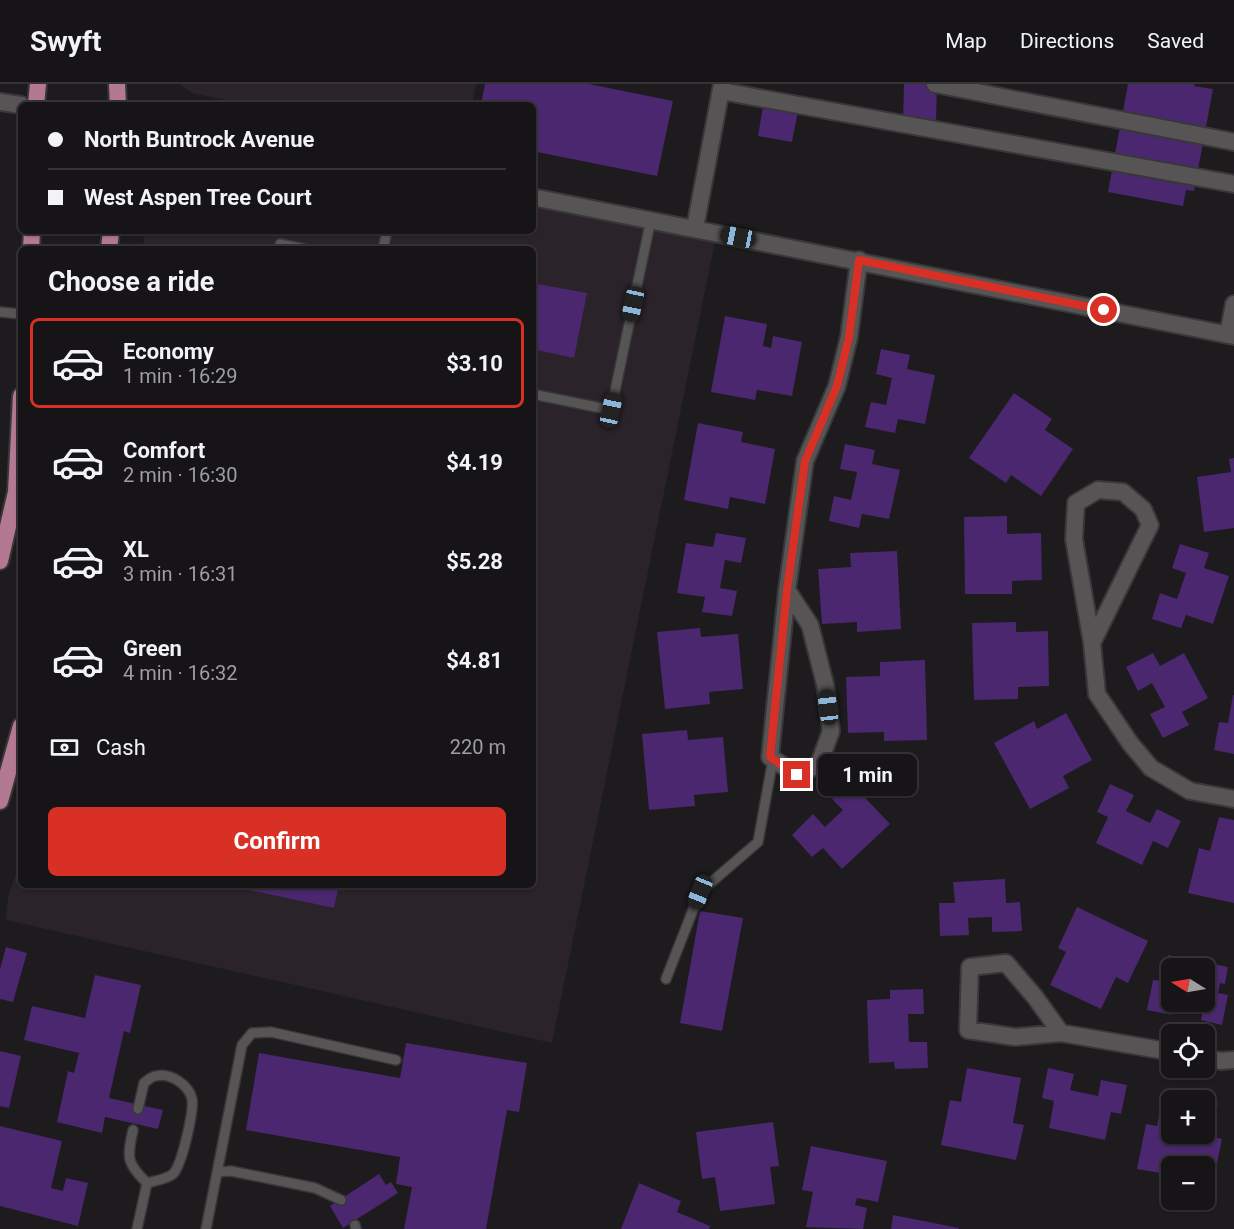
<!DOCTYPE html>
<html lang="en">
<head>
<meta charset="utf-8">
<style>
  :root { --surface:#161416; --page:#232123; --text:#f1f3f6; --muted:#9e9ea1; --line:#353335; --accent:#d93025 }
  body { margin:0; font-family:Roboto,sans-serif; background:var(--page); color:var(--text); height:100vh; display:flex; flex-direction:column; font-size:22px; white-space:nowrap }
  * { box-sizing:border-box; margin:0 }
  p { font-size:20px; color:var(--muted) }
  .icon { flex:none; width:33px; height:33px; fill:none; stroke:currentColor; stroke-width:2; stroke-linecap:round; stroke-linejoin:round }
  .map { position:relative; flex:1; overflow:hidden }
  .sheet { position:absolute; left:18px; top:162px; width:518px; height:642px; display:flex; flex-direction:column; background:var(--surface); border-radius:9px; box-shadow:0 2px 4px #0004,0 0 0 2px var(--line) }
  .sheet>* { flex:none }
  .hud { position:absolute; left:18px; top:18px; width:518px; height:132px; border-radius:9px; box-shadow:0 2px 4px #0004,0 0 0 2px var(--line); display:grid; align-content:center; height:132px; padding:0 30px; background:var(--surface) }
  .needle { width:39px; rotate:281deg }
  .buttons { position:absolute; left:1161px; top:874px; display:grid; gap:12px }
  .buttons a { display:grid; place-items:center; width:54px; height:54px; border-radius:9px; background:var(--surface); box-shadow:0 2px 4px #0004,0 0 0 2px var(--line); font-size:30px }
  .end { position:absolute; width:27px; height:27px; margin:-14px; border:8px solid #d93025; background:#fff; box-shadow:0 0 0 3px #fff }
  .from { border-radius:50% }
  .bubble { position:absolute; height:42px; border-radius:9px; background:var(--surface); box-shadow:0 2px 4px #0004,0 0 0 2px var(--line); font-size:20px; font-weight:700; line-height:42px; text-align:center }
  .car { position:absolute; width:18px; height:36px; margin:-18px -9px; border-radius:8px; box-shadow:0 0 4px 2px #0007; background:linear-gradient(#222 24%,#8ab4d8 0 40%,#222 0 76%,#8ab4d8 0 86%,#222 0) }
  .hud b { display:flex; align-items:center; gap:21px; height:57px; font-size:22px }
  .hud b+b { border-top:2px solid var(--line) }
  .hud i { width:15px; height:15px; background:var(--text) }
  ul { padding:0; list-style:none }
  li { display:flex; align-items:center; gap:18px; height:90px; margin:0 12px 9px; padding:0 18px; border:3px solid transparent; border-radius:9px }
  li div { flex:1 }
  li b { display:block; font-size:22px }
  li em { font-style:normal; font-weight:700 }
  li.current { border-color:var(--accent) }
  li>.icon { width:54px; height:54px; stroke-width:1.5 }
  h2 { padding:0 30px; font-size:27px; line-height:72px }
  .pay { display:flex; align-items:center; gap:15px; height:66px; padding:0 30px; font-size:22px }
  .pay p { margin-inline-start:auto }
  .primary-button { display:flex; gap:12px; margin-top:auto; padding:12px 30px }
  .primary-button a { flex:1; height:69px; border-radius:9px; background:var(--accent); color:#fff; font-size:24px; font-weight:700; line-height:69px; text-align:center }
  header { display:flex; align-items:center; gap:36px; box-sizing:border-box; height:84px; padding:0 30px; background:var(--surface); border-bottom:2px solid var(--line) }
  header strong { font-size:28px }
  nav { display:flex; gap:33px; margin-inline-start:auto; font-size:21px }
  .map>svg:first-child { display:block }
  .built { fill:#2a2329 }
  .building { fill:#4a276e }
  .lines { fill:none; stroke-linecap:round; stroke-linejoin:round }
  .service-casing { stroke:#383838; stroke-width:12 }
  .minor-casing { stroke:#383838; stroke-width:20 }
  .tertiary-casing { stroke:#383838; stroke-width:20 }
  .primary-casing { stroke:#383838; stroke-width:20 }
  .service { stroke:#575456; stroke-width:9 }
  .minor { stroke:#575456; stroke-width:16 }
  .tertiary { stroke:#575456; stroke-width:16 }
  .primary { stroke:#b47992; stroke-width:16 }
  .route { stroke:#d93025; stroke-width:8 }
</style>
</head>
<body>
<header>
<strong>Swyft</strong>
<nav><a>Map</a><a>Directions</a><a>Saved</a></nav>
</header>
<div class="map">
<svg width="1234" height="1145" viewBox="0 0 1234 1145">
  <rect width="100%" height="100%" fill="#1d1b1d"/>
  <path class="built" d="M 179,0 L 476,0 L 472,21 L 250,21 L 192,9 Z
    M 533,113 L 717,148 L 552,959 L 6,836 L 8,813 L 21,775 L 21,801 L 532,801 L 532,165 L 143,165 L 145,147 L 532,147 Z"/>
  <path class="building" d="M 485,0 L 589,0 L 673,17 L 657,92 L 532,67 L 532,21 L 481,21 Z
    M 904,0 L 937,0 L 936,38 L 903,37 Z
    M 1128,0 L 1195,0 L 1194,2 L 1213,5 L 1194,107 L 1186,106 L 1183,122 L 1108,108 Z
    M 765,10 L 800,16 L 792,58 L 758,52 Z
    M 532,199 L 587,209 L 574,274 L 532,265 Z
    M 725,232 L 767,240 L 763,262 L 771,264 L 773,252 L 802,258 L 792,312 L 757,306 L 755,316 L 711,308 Z
    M 881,265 L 910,271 L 907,285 L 935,291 L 925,340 L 898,335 L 895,349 L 865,343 L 871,318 L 886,321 L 892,294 L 876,290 Z
    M 1014,309 L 1052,335 L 1045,346 L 1073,365 L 1041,412 L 1011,391 L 1006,399 L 969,374 Z
    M 698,339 L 743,348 L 741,358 L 775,365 L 765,420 L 730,413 L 728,425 L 684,416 Z
    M 845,360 L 875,366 L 872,380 L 900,386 L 889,435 L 862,430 L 859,444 L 829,437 L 834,412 L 851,416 L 857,388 L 840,385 Z
    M 1234,374 L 1234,444 L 1204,448 L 1197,393 L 1231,388 L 1229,375 Z
    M 1007,432 L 1007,450 L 1041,449 L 1042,496 L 1012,497 L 1012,510 L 965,510 L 964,433 Z
    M 716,449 L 746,454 L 741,479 L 725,476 L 720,504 L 737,507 L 732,532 L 702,528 L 705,513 L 677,509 L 686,459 L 713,463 Z
    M 1180,460 L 1209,469 L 1204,484 L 1229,492 L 1213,540 L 1186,531 L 1181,544 L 1152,535 L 1160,509 L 1177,515 L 1186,489 L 1172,484 Z
    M 897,467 L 901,545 L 857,548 L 857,538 L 822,540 L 818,485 L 851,483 L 850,469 Z
    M 1016,538 L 1016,548 L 1048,547 L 1049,602 L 1018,603 L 1018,615 L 974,616 L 972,539 Z
    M 700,544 L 701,553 L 738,550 L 743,605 L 709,608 L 710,620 L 665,625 L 657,548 Z
    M 1153,569 L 1160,582 L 1184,569 L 1208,614 L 1182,628 L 1189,641 L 1163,654 L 1150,630 L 1165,623 L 1152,599 L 1138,607 L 1126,583 Z
    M 925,576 L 927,656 L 884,657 L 884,648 L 848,649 L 846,593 L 880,592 L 880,578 Z
    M 1233,611 L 1234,611 L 1234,670 L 1214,666 L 1219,638 L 1228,639 Z
    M 1066,629 L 1092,676 L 1063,692 L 1069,704 L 1030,725 L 994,659 L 1034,637 L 1037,645 Z
    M 687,646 L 688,656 L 723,653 L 728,708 L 694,711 L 695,722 L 649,726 L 642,650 Z
    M 850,698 L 890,740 L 842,785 L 823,764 L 812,773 L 792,751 L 813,730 L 825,743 L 843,726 L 832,715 Z
    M 1110,700 L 1134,711 L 1126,727 L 1150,739 L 1157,725 L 1181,737 L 1168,764 L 1153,757 L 1142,781 L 1096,759 L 1108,733 L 1097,728 Z
    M 1219,733 L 1234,736 L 1234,819 L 1188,809 L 1199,764 L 1210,767 Z
    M 1005,795 L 1006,819 L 1020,818 L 1022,847 L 992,848 L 992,833 L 968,834 L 969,851 L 940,852 L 939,819 L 955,819 L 953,798 Z
    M 226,801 L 339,801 L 334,824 Z
    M 1077,823 L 1148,857 L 1128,899 L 1116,893 L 1101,925 L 1050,901 L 1066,868 L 1058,864 Z
    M 700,827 L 743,834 L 722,947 L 680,939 Z
    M 6,863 L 27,869 L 13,918 L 0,915 L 0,885 Z
    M 1168,871 L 1228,883 L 1225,900 L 1220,899 L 1218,909 L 1228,911 L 1222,941 L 1201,936 L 1204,920 L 1197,919 L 1204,918 L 1204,885 L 1172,885 L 1172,918 L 1175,918 L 1172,931 L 1147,926 L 1153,896 L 1163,897 Z
    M 95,891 L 141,901 L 130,949 L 124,947 L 109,1014 L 163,1026 L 158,1045 L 105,1033 L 102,1049 L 57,1038 L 68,987 L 74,989 L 79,969 L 24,956 L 32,922 L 85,934 Z
    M 923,905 L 924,930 L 908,930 L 909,958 L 927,958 L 928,984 L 895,985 L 894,978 L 869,979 L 867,916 L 890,915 L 890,906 Z
    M 406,959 L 527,979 L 519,1028 L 507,1026 L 486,1145 L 404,1145 L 412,1103 L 396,1100 L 400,1073 L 246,1046 L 259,969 L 400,994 Z
    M 0,967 L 21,972 L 9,1024 L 0,1022 Z
    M 967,984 L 1021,994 L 1013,1039 L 1024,1041 L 1016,1076 L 941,1061 L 950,1016 L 961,1018 Z
    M 1048,984 L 1074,990 L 1070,1006 L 1098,1012 L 1101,996 L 1127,1001 L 1121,1030 L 1111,1028 L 1105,1056 L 1049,1044 L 1054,1017 L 1042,1014 Z
    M 1163,1008 L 1203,1016 L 1172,1017 L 1172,1050 L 1204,1050 L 1204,1016 L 1218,1019 L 1211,1052 L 1222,1055 L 1213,1099 L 1204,1098 L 1204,1083 L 1172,1083 L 1172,1091 L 1137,1085 L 1146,1040 L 1157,1042 Z
    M 773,1038 L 779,1082 L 770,1083 L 775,1120 L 720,1127 L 715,1093 L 702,1095 L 696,1048 Z
    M 0,1042 L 62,1057 L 51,1104 L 63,1107 L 66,1094 L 88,1099 L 78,1142 L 0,1122 Z
    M 811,1062 L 887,1077 L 878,1118 L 857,1114 L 855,1121 L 867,1124 L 863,1145 L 806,1143 L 813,1108 L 802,1106 Z
    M 379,1090 L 386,1101 L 391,1098 L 398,1109 L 343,1144 L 330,1122 Z
    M 639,1099 L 681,1117 L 677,1128 L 710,1142 L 709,1145 L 621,1145 Z
    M 893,1131 L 959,1144 L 959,1145 L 891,1145 Z"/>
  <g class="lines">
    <defs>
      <path id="service" d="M 280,165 L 280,160 L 305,165
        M 383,165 L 387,147
        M 0,228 L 21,230
        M 532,310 L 611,326 L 651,135
        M 666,895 L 700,808 L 758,758 L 773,675
        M 138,1025 L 144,999 C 147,997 152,992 156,992 C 170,988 189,1001 192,1015 C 194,1027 182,1081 173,1090 C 167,1095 155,1097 147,1099
        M 133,1046 C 127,1073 126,1079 147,1099
        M 219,1088 L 231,1087 L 315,1104 L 341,1116
        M 355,1141 L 356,1145
        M 137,1145 L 147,1099
        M 206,1145 L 242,961 L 252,949 L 271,948 L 396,976"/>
      <path id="minor" d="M 935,0 L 1234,58
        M 721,7 L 1234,100
        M 532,113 L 1234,252
        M 695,144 L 722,0
        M 1228,251 L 1234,220
        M 787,506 L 810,541 L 825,600 L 831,647 L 819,680 L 797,691 L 770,673 L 787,506 L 805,377 L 837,302 L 849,253 L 859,176
        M 1092,559 L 1150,441 L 1143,425 L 1123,408 L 1098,406 L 1076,419 L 1074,455 L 1092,559 L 1097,610 L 1130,659 L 1151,684 L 1190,707 L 1234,715
        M 1061,949 L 1035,913 L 1006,879 L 970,883 L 968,946 L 1015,953 L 1061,949 L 1172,968
        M 1204,974 L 1221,977 L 1234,976"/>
      <path id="tertiary" d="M 0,18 L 21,21"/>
      <path id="primary" d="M 117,0 L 118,21
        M 36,21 L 38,0
        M 31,165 L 32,147
        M 109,165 L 111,147
        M 0,477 L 16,408 L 21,312
        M 0,717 L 21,642"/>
    </defs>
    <use href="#service" class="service-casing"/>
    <use href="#minor" class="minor-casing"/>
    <use href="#tertiary" class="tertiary-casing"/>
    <use href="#primary" class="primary-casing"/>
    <use href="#service" class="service"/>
    <use href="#minor" class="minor"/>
    <use href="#tertiary" class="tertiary"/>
    <use href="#primary" class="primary"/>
  </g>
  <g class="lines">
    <path class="route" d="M 797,691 L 770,673 L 787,506 L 805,377 L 837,302 L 849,253 L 859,176 L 1104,226"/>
  </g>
</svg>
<div class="buttons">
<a><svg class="needle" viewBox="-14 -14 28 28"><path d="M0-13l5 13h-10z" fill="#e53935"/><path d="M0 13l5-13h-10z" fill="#9e9ea1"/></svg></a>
<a><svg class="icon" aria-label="locate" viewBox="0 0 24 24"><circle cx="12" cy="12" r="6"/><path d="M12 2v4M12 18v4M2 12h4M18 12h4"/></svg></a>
<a>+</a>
<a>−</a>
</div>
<i class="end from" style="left:1104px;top:226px"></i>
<i class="end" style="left:797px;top:691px"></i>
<div class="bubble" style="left:818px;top:670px;width:99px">1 min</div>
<i class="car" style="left:738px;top:153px;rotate:281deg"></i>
<i class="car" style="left:633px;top:220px;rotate:192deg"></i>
<i class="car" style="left:611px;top:326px;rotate:12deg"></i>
<i class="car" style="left:828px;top:623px;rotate:353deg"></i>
<i class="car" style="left:700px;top:808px;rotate:202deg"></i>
<div class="hud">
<b><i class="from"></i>North Buntrock Avenue</b>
<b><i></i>West Aspen Tree Court</b>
</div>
<section class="sheet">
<h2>Choose a ride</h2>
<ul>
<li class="current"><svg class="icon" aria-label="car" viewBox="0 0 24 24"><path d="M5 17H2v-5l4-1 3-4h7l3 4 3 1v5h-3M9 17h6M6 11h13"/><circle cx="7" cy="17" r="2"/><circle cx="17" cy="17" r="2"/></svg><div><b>Economy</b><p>1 min · 16:29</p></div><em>$3.10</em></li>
<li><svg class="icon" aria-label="car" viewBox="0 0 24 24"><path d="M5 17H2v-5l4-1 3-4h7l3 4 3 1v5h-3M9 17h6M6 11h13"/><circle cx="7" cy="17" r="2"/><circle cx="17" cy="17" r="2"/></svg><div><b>Comfort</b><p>2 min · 16:30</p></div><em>$4.19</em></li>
<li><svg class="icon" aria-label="car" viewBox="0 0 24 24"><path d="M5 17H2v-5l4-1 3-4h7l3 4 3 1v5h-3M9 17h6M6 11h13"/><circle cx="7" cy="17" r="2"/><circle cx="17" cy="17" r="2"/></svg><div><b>XL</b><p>3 min · 16:31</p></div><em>$5.28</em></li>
<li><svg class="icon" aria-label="car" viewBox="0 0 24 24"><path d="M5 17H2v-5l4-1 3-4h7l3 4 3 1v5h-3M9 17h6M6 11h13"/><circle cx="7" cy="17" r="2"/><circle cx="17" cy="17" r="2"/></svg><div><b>Green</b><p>4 min · 16:32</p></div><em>$4.81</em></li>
</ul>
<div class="pay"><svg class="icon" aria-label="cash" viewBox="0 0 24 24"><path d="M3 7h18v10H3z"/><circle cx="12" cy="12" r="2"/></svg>Cash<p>220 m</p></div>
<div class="primary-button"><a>Confirm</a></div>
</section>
</div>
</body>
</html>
